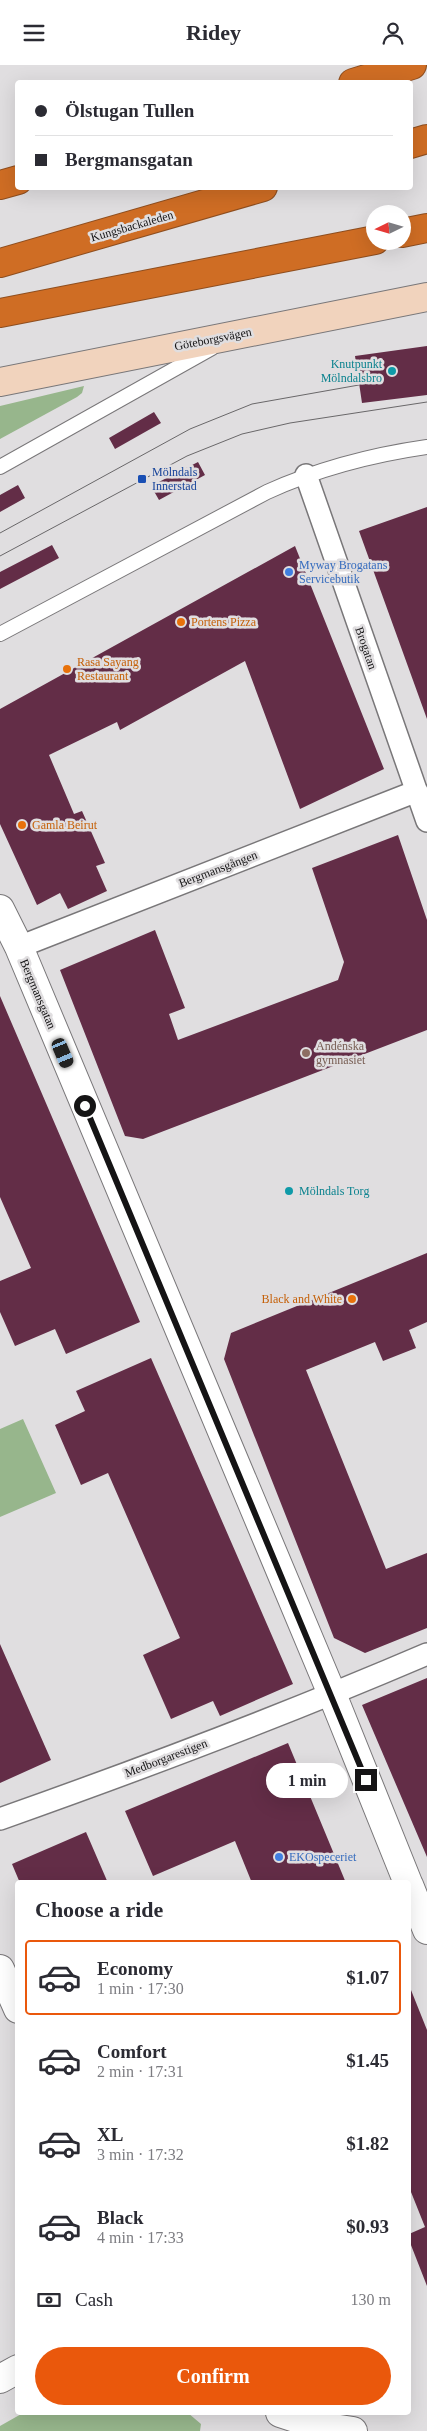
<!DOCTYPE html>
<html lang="en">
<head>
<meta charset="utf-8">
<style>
  :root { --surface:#fff; --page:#f7f7f7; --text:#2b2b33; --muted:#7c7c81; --line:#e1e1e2; --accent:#ea580c }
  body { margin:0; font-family:"Times New Roman",serif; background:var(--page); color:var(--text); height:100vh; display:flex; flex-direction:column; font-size:19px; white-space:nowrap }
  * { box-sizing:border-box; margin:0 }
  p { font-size:16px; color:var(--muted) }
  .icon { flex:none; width:28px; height:28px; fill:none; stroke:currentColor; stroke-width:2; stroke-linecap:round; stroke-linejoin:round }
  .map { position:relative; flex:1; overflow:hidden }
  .details { position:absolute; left:15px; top:1815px; width:396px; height:535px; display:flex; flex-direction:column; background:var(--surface); border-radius:5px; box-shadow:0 5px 20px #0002 }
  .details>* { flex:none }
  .top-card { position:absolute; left:15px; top:15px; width:398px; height:110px; border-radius:5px; box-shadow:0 5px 20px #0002; display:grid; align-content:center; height:110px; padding:0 20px; background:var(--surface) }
  .needle { width:32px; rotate:265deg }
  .controls { position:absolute; left:366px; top:140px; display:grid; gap:10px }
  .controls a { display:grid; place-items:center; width:45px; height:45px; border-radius:50%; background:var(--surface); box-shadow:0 5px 20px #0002; font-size:25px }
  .end { position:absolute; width:22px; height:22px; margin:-11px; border:6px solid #151415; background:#fff; box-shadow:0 0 0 2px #fff }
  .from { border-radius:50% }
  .bubble { position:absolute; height:35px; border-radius:18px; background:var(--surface); box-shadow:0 5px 20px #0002; font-size:16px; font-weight:600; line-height:35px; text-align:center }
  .car { position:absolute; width:15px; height:30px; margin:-15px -8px; border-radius:6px; box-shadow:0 0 4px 1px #0007; background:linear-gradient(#222 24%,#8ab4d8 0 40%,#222 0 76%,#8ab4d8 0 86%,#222 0) }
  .top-card b { display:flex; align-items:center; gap:18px; height:48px; font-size:19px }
  .top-card b+b { border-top:1px solid var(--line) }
  .top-card i { width:12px; height:12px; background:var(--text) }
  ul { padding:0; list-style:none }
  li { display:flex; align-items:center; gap:15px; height:75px; margin:0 10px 8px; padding:0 10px; border:2px solid transparent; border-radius:5px }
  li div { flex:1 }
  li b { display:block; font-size:19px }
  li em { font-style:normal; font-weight:600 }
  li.on { border-color:var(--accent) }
  li>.icon { width:45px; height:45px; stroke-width:1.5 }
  h2 { padding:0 20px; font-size:22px; line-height:60px }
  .pay { display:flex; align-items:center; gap:12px; height:55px; padding:0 20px; font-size:19px }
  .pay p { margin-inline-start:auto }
  .button { display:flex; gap:10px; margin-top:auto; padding:10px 20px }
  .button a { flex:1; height:58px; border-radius:30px; background:var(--accent); color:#fff; font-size:20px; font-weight:600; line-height:58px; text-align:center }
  header { display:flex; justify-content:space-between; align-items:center; height:65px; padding:0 20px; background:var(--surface); font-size:22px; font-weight:600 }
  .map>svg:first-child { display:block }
  .green { fill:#97b68c }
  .building { fill:#632d47 }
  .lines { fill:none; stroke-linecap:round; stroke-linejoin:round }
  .service-casing { stroke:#797779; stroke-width:16 }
  .pedestrian-casing { stroke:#797779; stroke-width:24 }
  .minor-casing { stroke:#797779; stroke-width:30 }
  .secondary-casing { stroke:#797779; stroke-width:30 }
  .motorway-casing { stroke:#8e4e1f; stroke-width:30 }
  .service { stroke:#fff; stroke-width:14 }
  .pedestrian { stroke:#fff; stroke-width:21 }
  .minor { stroke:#fff; stroke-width:28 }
  .secondary { stroke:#f1d3bd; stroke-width:28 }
  .motorway { stroke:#cf6d24; stroke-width:28 }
  .tram { stroke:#696769; stroke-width:1 }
  .route { stroke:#151415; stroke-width:6 }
  .culture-dot { fill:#0f9aa8; stroke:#e0dee0; stroke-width:2 }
  .transit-dot { fill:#1a4fb4; stroke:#e0dee0; stroke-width:2 }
  .shop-dot { fill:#3f7fe0; stroke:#e0dee0; stroke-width:2 }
  .food-dot { fill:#e8710a; stroke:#e0dee0; stroke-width:2 }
  .education-dot { fill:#8d6e63; stroke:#e0dee0; stroke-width:2 }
  .labels { text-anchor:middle; stroke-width:5; stroke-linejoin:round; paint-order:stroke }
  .street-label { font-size:12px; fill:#151415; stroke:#e0dee0 }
  .culture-label { font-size:12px; fill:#0d838f; stroke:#e0dee0; text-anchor:end }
  .transit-label { font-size:12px; fill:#164399; stroke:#e0dee0; text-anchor:start }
  .shop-label { font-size:12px; fill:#366cbe; stroke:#e0dee0; text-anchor:start }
  .food-label { font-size:12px; fill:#c56008; stroke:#e0dee0; text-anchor:start }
  .education-label { font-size:12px; fill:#785e54; stroke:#e0dee0; text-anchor:start }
</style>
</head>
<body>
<header><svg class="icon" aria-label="menu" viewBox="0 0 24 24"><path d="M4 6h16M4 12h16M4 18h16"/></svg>Ridey<svg class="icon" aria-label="person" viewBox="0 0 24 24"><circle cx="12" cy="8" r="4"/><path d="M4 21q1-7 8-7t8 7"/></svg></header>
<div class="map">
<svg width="427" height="2366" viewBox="0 0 427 2366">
  <rect width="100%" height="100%" fill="#e0dee0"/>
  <path class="green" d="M 84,321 L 82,328 L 77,332 L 0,374 L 0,341 Z
    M 23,1354 L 56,1428 L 0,1452 L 0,1364 Z
    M 23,2348 L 188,2348 L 201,2359 L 200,2366 L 0,2366 L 0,2361 Z"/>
  <path class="building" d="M 427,281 L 427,330 L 362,338 L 355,291 Z
    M 154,347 L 161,358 L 115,384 L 109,373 Z
    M 198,397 L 205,410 L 159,435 L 151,421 Z
    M 18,420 L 25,433 L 0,447 L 0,430 Z
    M 427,442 L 427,654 L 359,466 Z
    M 52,480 L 59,493 L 0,524 L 0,507 Z
    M 295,481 L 384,704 L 300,744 L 245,596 L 120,665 L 117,657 L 49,690 L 74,749 L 82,746 L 105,798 L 96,801 L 107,826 L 68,844 L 60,828 L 37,840 L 0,759 L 0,644 Z
    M 398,770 L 427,855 L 427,965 L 143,1074 L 125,1071 L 60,905 L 155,865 L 185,943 L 169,949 L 178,975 L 338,915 L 344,897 L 312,803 Z
    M 0,931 L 140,1257 L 66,1289 L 55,1264 L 15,1281 L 0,1247 L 0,1216 L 31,1203 L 0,1132 Z
    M 427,1188 L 427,1257 L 409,1265 L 416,1283 L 383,1296 L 375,1277 L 306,1305 L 386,1504 L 427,1488 L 427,1563 L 365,1588 L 334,1573 L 224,1294 L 231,1268 Z
    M 151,1293 L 293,1619 L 220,1651 L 213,1636 L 171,1654 L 143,1590 L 180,1573 L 108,1408 L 81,1420 L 55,1360 L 85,1346 L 76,1326 Z
    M 0,1579 L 51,1695 L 0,1718 Z
    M 427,1613 L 427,1792 L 362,1640 Z
    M 288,1678 L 346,1818 L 252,1818 L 235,1776 L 153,1811 L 125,1746 Z
    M 86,1767 L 108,1818 L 20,1818 L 12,1799 Z
    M 409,1920 L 427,1965 L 427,2221 L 409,2175 L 409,2169 L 425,2162 L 409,2122 Z"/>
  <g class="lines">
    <defs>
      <path id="service" d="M 0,402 L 212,283
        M 0,569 L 267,427 C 318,404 371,390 427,382"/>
      <path id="pedestrian" d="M 306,410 L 427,756
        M 19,882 L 417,726
        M 0,1754 C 144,1703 287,1649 427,1589"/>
      <path id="minor" d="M 0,844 L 19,882 L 332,1629 L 408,1818
        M 409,1820 L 427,1865
        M 0,1904 L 18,1944
        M 0,2314 L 18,2304
        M 280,2348 L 320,2361 L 353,2366"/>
      <path id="secondary" d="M 0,317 L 427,232"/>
      <path id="motorway" d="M 353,18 L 412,0
        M 410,79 L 427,74
        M 0,120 L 18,115
        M 402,168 L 427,163
        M 0,198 L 263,122
        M 0,248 L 375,175"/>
    </defs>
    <use href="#service" class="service-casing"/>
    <use href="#pedestrian" class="pedestrian-casing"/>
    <use href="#minor" class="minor-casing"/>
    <use href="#secondary" class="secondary-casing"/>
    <use href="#motorway" class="motorway-casing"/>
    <use href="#service" class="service"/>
    <use href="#pedestrian" class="pedestrian"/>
    <use href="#minor" class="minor"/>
    <use href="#secondary" class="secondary"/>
    <use href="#motorway" class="motorway"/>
    <path class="tram" d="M 0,468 L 190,364 L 252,339 L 359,320
      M 0,491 L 187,391 L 242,369 L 290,358 L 427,337"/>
  </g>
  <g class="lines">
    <path class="route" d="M 85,1041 L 366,1715"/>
  </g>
  <g class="culture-dot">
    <circle cx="392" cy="306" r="5"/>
    <circle cx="289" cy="1126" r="5"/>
  </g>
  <rect class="transit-dot" x="137" y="409" width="10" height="10" rx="2.5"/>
  <g class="shop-dot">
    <circle cx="289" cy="507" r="5"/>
    <circle cx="279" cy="1792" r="5"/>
  </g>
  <g class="food-dot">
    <circle cx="181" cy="557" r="5"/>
    <circle cx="67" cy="604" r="5"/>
    <circle cx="22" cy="760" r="5"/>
    <circle cx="352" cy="1234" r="5"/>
  </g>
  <circle class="education-dot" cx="306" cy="988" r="5"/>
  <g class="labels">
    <g class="street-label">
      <text transform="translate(132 161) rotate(-16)" y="4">Kungsbackaleden</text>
      <text transform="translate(213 274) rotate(-11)" y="4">Göteborgsvägen</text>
      <text transform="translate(366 583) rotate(71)" y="4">Brogatan</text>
      <text transform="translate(218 804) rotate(-21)" y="4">Bergmansgången</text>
      <text transform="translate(38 929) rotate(67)" y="4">Bergmansgatan</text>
      <text transform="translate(166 1693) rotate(-21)" y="4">Medborgarestigen</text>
    </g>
    <g class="culture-label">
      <text x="382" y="303">Knutpunkt<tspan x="382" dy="14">Mölndalsbro</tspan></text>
      <text x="299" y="1130" text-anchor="start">Mölndals Torg</text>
    </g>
    <g class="transit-label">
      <text x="152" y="411">Mölndals<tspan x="152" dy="14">Innerstad</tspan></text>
    </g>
    <g class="shop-label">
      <text x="299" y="504">Myway Brogatans<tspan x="299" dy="14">Servicebutik</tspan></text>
      <text x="289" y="1796">EKOspeceriet</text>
    </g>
    <g class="food-label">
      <text x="191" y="561">Portens Pizza</text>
      <text x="77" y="601">Rasa Sayang<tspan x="77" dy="14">Restaurant</tspan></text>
      <text x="32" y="764">Gamla Beirut</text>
      <text x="342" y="1238" text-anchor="end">Black and White</text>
    </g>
    <g class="education-label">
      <text x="316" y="985">Andénska<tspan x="316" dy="14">gymnasiet</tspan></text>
    </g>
  </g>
</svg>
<div class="controls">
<a><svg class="needle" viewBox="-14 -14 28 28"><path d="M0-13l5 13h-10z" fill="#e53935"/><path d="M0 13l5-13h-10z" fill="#7c7c81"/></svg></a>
</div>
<i class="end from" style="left:85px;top:1041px"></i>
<i class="end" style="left:366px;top:1715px"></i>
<div class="bubble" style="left:266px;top:1698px;width:82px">1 min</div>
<i class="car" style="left:63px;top:988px;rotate:157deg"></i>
<div class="top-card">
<b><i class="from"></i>Ölstugan Tullen</b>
<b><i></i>Bergmansgatan</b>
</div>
<section class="details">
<h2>Choose a ride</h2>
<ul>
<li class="on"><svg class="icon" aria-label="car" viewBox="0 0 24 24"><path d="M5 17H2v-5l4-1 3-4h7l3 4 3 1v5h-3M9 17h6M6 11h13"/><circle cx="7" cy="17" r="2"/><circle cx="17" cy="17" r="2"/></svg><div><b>Economy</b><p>1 min · 17:30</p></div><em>$1.07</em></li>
<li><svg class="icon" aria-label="car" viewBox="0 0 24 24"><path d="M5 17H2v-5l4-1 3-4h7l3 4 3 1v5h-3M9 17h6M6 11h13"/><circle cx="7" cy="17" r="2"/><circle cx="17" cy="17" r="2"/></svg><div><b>Comfort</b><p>2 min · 17:31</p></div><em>$1.45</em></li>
<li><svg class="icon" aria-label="car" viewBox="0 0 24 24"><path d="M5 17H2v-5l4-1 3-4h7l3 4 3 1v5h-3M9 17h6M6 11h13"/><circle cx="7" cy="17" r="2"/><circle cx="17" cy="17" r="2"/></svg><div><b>XL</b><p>3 min · 17:32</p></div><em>$1.82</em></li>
<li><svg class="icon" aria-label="car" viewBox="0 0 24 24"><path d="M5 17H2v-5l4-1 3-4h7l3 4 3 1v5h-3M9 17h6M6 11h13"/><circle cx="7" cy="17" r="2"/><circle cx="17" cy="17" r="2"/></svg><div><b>Black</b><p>4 min · 17:33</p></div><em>$0.93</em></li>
</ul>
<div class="pay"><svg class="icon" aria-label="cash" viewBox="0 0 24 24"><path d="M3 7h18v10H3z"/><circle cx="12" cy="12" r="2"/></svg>Cash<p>130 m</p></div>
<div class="button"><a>Confirm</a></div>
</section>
</div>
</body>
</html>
